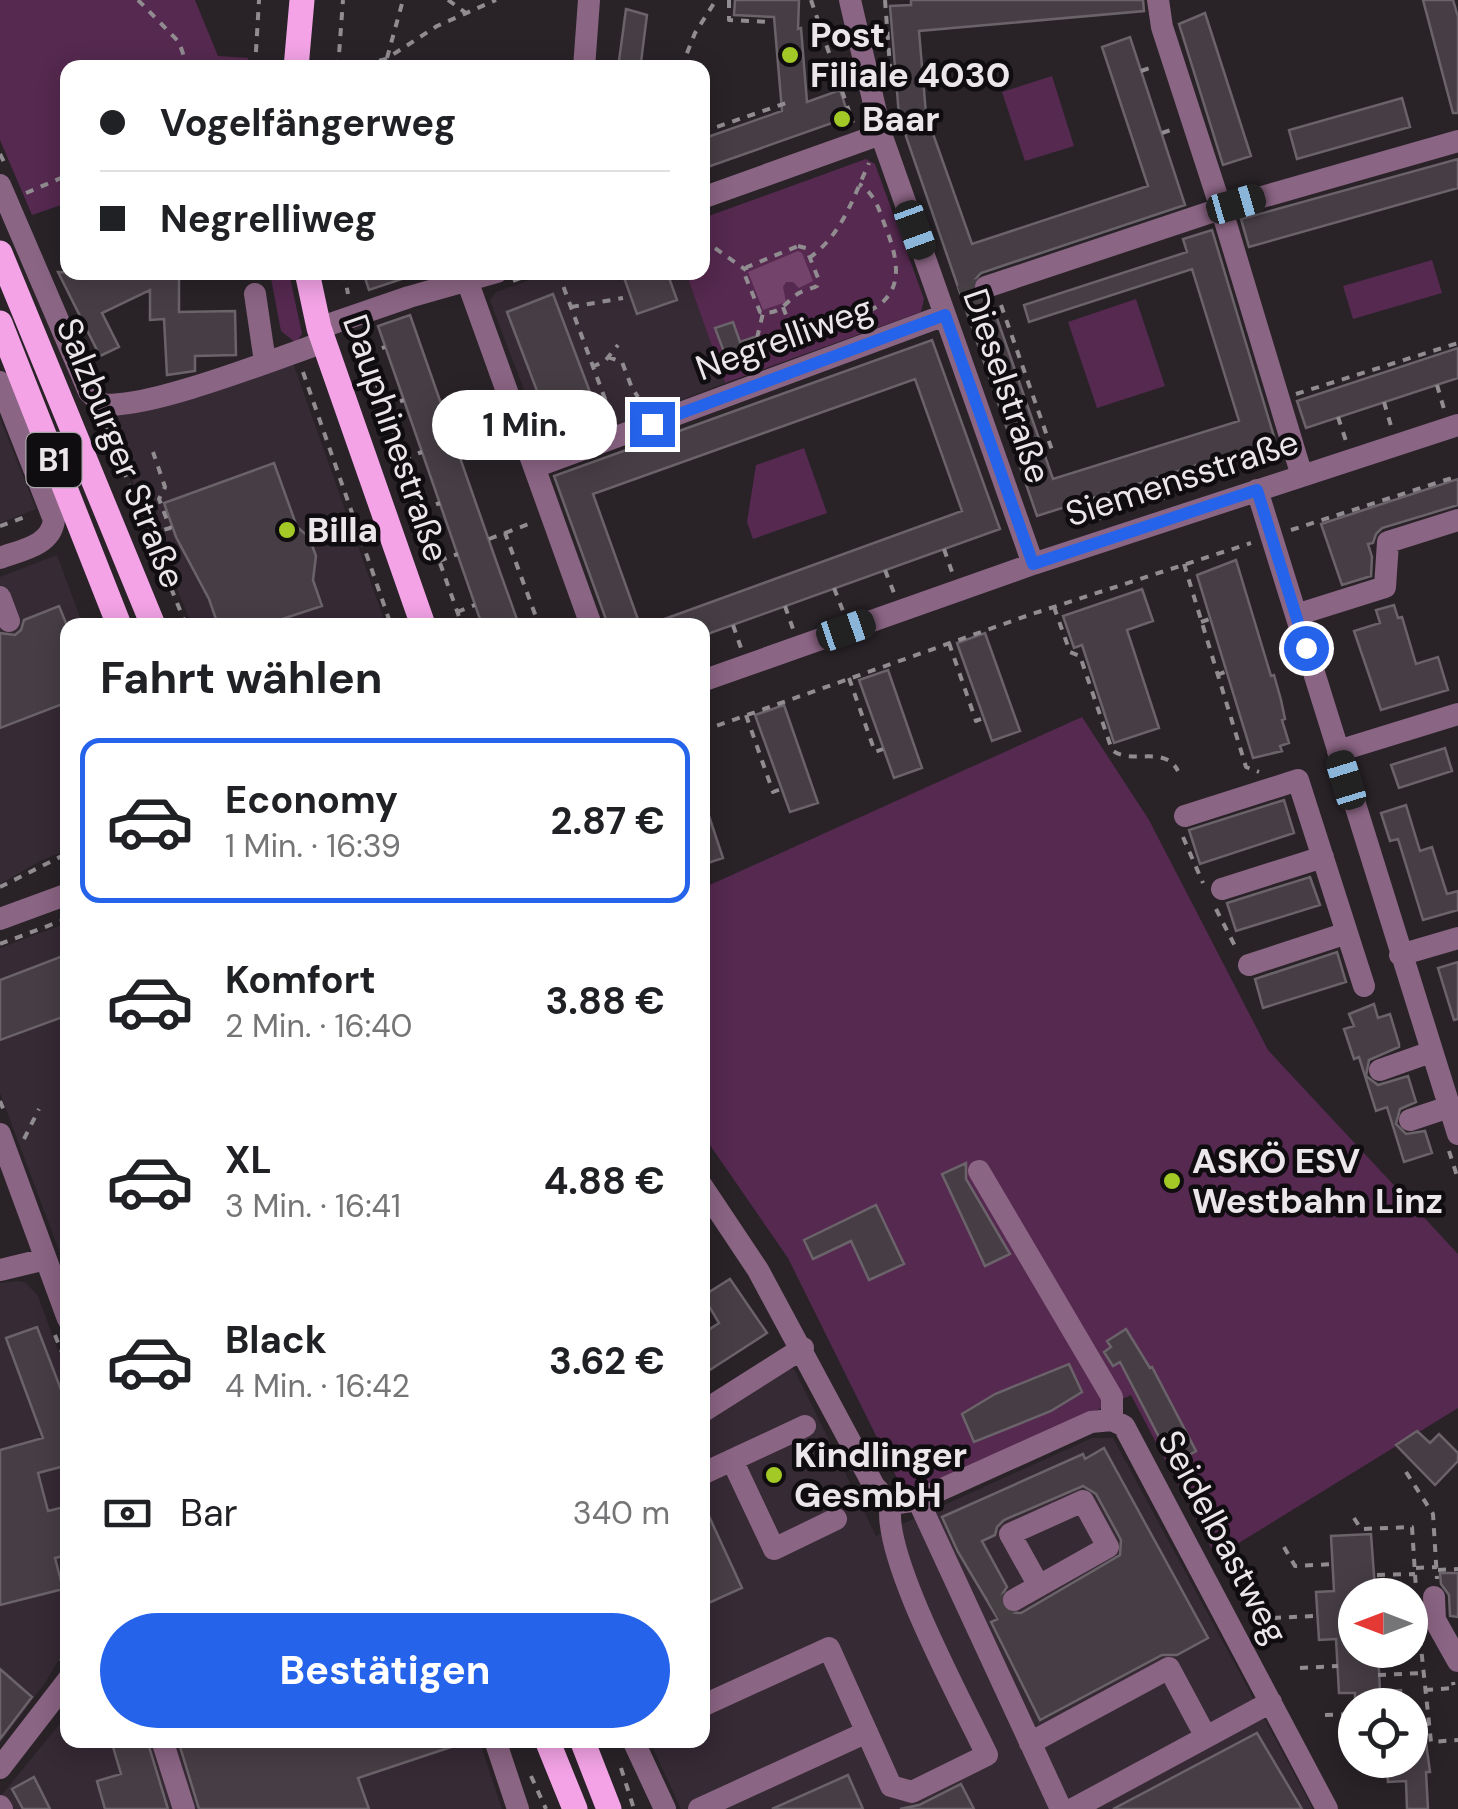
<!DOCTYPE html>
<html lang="de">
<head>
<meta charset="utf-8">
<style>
  :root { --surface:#fff; --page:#f2f2f2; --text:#202124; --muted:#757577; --line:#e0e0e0; --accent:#2563eb }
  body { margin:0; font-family:"DM Sans",sans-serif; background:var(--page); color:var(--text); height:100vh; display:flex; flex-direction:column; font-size:38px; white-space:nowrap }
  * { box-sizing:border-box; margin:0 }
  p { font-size:32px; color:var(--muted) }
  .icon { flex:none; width:55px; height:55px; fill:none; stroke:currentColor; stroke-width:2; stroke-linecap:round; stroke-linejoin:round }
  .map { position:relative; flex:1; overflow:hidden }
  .drawer { position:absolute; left:60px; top:618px; width:650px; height:1130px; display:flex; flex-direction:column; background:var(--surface); border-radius:20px; box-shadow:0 5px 25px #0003 }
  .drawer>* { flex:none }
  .top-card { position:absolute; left:60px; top:60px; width:650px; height:220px; border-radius:20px; box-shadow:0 5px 25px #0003; display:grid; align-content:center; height:220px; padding:0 40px; background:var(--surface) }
  .needle { width:65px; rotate:270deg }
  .controls { position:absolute; left:1338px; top:1578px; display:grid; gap:20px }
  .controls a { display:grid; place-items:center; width:90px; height:90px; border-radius:50%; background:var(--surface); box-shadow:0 5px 25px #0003; font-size:50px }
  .end { position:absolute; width:45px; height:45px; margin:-22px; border:12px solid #2563eb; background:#fff; box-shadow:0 0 0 5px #fff }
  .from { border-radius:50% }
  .bubble { position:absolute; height:70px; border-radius:35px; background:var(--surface); box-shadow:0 5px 25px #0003; font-size:32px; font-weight:700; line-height:70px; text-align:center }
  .car { position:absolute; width:30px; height:60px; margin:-30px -15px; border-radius:12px; box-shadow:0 0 8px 2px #0007; background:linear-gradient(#222 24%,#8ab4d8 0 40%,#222 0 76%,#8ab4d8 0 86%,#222 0) }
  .top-card b { display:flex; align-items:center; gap:35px; height:95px; font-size:38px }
  .top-card b+b { border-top:2px solid var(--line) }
  .top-card i { width:25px; height:25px; background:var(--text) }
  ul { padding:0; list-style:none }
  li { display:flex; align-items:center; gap:30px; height:165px; margin:0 20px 15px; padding:0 20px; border:5px solid transparent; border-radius:20px }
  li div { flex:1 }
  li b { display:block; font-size:38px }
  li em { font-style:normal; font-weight:700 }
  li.current { border-color:var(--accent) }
  li>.icon { width:90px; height:90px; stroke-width:1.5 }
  h2 { padding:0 40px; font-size:45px; line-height:120px }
  .pay { display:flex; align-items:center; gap:25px; height:110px; padding:0 40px; font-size:38px }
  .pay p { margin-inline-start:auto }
  .button { display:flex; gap:20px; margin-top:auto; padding:20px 40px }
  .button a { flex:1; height:115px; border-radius:60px; background:var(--accent); color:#fff; font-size:40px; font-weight:700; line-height:115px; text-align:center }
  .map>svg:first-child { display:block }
  .built { fill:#362a34 }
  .green { fill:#562950 }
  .water { fill:#74436c }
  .building { fill:#463e44; stroke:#6b636a; stroke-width:2.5; fill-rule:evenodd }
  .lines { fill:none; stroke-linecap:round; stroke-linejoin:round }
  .minor-tunnel { stroke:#464045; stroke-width:22; stroke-dasharray:22 11; stroke-linecap:butt }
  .path { stroke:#918c90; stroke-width:4; stroke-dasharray:8 8; stroke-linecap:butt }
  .minor { stroke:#8b6584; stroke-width:22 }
  .major { stroke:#f3a3e6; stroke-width:25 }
  .route { stroke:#2563eb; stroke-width:12 }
  .poi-dot { fill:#a3c926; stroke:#100d10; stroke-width:4 }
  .labels { text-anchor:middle; stroke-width:9; stroke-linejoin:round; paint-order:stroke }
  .shield { fill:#100d10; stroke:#a9a5a9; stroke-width:2.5 }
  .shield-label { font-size:32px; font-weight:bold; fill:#ebe6ea }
  .poi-label { font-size:35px; font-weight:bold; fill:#ebe6ea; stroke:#100d10; text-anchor:start }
  .street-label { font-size:35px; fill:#ebe6ea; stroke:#100d10 }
</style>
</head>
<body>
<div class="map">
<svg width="1458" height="1809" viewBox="0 0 1458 1809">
  <rect width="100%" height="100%" fill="#292328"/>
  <path class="built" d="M 550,273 L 686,273 L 725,383 L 557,447 L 546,447 L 490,301 L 496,292 Z
    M 293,363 L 386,625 L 192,625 L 106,416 L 149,409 Z
    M 0,418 L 36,509 L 0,523 Z
    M 57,555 L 83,625 L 68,625 L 67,850 L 40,861 L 0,884 L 0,577 Z
    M 67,923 L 67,1272 L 0,1093 L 0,948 Z
    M 19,1281 L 26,1283 L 38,1296 L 67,1375 L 68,1644 L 45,1683 L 0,1743 L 0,1283 Z
    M 789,1369 L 794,1369 L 876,1536 L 1092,1438 L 1113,1438 L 1313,1809 L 681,1809 L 649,1740 L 702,1740 L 703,1421 Z
    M 67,1715 L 68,1740 L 479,1740 L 502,1809 L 0,1809 L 0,1797 Z"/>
  <path class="green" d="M 0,0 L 195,0 L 218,56 L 248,58 L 248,67 L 68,68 L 67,203 L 32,215 L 0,140 Z
    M 1052,76 L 1074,146 L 1025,161 L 1002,92 Z
    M 866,159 L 875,164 L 924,299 L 921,312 L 725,383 L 686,273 L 702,272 L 703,218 Z
    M 1432,260 L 1442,293 L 1353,319 L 1343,286 Z
    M 270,273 L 289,273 L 302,334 L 296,343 L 281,331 Z
    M 1136,299 L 1165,386 L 1097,408 L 1068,322 Z
    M 804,448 L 827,513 L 753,539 L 747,522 L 756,465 Z
    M 1082,717 L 1149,820 L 1268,1050 L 1458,1254 L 1458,1408 L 1216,1557 L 1131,1395 L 910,1492 L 901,1486 L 788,1258 L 703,1135 L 703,888 Z"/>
  <path class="water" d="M 798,251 L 802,253 L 813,281 L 799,288 L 793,282 L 786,282 L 783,287 L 786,302 L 763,310 L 748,272 Z"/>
  <path class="building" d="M 735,0 L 799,0 L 798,29 L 801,28 L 807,102 L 840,90 L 849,117 L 702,169 L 702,139 L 782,111 L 774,17 L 734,15 Z
    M 911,0 L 1143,0 L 1144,11 L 919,31 L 926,114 L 972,244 L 1148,186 L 1102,47 L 1130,37 L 1185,205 L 981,273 L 972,283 L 975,297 L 991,301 L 1053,479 L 1239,421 L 1192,269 L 1029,322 L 1024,305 L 1187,252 L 1183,239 L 1212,230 L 1275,440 L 1037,516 L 899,116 L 890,6 L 911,5 Z
    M 1423,0 L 1453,0 L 1458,17 L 1458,113 L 1453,113 Z
    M 626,9 L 647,15 L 641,62 L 635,62 L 635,68 L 618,68 Z
    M 1205,13 L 1251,156 L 1223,165 L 1179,24 Z
    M 1402,98 L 1410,127 L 1297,159 L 1289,130 Z
    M 1458,159 L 1458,188 L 1249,247 L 1241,219 Z
    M 58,272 L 182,275 L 179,276 L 179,312 L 235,311 L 236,355 L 195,356 L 195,371 L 167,375 L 164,319 L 150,320 L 150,290 L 102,313 L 119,347 L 100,356 Z
    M 363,272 L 413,272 L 414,275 L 369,290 Z
    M 622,272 L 667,272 L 677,300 L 637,314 Z
    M 553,294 L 596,408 L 550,425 L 507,312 Z
    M 410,315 L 500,572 L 519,625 L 482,625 L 422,452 L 378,326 Z
    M 733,322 L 740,342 L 754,337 L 761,356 L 730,368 L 715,328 Z
    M 932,340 L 1000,529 L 702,636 L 702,625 L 648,625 L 962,511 L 915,379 L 593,494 L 640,625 L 608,625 L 554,476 Z
    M 1458,348 L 1458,378 L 1306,428 L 1297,401 Z
    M 274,463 L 297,527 L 309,537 L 316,556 L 313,580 L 322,606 L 264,625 L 218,625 L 209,599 L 176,537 L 164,503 Z
    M 1458,479 L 1458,505 L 1382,528 L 1376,534 L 1373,543 L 1368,544 L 1372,557 L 1371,576 L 1342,585 L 1321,524 Z
    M 1236,560 L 1271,676 L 1274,675 L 1281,700 L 1285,719 L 1282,720 L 1289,743 L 1280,746 L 1282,751 L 1253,758 L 1197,575 Z
    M 1142,589 L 1153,621 L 1127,630 L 1159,728 L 1114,743 L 1082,645 L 1074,648 L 1063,616 Z
    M 1394,605 L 1398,618 L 1402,617 L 1416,664 L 1438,657 L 1448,690 L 1381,710 L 1354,631 L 1380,623 L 1376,610 Z
    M 59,606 L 68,628 L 68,702 L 0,728 L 0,633 L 15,635 L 21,630 L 24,620 Z
    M 985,633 L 1020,731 L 992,741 L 957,643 Z
    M 888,670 L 922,768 L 894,778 L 859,680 Z
    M 784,705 L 818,803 L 790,812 L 755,715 Z
    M 1445,748 L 1452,771 L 1399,788 L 1391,765 Z
    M 1284,800 L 1294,833 L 1200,864 L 1189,830 Z
    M 705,804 L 723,858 L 702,865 L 702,805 Z
    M 1406,805 L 1420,851 L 1432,847 L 1447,894 L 1458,891 L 1458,910 L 1423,920 L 1398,839 L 1390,841 L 1381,813 Z
    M 1310,877 L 1320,905 L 1236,931 L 1227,903 Z
    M 1337,952 L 1346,982 L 1263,1008 L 1255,979 Z
    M 68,954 L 68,1015 L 0,1040 L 0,980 Z
    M 1458,962 L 1458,1019 L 1454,1020 L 1438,968 Z
    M 1374,1004 L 1378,1018 L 1390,1014 L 1399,1044 L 1399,1047 L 1369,1060 L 1366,1076 L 1378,1085 L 1408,1076 L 1416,1102 L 1400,1109 L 1396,1124 L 1406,1134 L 1425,1131 L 1432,1153 L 1404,1162 L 1387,1107 L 1376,1111 L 1359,1057 L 1354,1059 L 1344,1029 L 1354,1026 L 1349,1014 Z
    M 966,1163 L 966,1179 L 1010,1254 L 985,1266 L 942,1174 Z
    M 876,1205 L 904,1264 L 869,1280 L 851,1241 L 813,1259 L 804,1240 Z
    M 730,1279 L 767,1333 L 702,1375 L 702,1334 L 719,1323 L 703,1296 Z
    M 37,1327 L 68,1408 L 68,1465 L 38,1473 L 48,1511 L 68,1506 L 68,1555 L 55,1558 L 63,1589 L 0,1605 L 0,1450 L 43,1438 L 6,1338 Z
    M 1126,1329 L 1150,1368 L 1152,1367 L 1196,1451 L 1173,1464 L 1120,1362 L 1113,1366 L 1104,1352 L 1111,1347 L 1107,1341 Z
    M 1069,1364 L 1082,1392 L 1051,1411 L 974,1442 L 962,1414 L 995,1394 Z
    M 1417,1431 L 1430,1443 L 1439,1434 L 1458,1453 L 1458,1461 L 1435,1485 L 1396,1445 Z
    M 1104,1448 L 1208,1638 L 1177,1655 L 1162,1655 L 1040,1720 L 991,1622 L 998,1619 L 958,1552 L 942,1517 L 1083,1454 L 1085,1459 ZM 1083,1486 L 1096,1494 L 1121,1540 L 1120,1555 L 1021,1613 L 1006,1612 L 999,1599 L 1007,1587 L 982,1541 L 995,1535 L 997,1527 L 1004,1520 Z
    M 702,1501 L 742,1588 L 702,1606 Z
    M 1371,1534 L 1375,1589 L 1357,1589 L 1355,1595 L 1355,1650 L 1378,1650 L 1380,1691 L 1401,1690 L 1402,1705 L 1355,1705 L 1355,1693 L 1339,1693 L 1336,1639 L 1319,1640 L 1316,1592 L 1334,1591 L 1331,1536 Z
    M 1440,1573 L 1458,1573 L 1458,1617 L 1450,1616 L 1449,1595 L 1441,1584 Z
    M 0,1669 L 32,1697 L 0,1739 Z
    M 1257,1733 L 1302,1809 L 1113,1809 Z
    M 1425,1735 L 1430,1772 L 1426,1772 L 1428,1809 L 1407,1809 L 1406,1781 L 1388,1782 L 1386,1760 L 1410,1760 L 1410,1736 Z
    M 111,1740 L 147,1740 L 168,1809 L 105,1809 L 97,1781 L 121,1774 Z
    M 178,1740 L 463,1740 L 463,1743 L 358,1778 L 369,1809 L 199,1809 Z
    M 848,1775 L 863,1809 L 772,1809 Z
    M 34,1777 L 50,1809 L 23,1809 L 12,1789 Z
    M 961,1784 L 974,1809 L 900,1809 L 919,1805 Z"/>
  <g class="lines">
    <path class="minor-tunnel" d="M 961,296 L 986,287
      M 994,1611 L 1014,1600"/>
    <path class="path" d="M 138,0 L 179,42 L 188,68
      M 448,0 L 466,13
      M 729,0 L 729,20 L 770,22
      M 811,0 L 853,123
      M 885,0 L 891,80
      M 387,58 L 403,0
      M 603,63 L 618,64
      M 255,68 L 259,0
      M 338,68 L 343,0
      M 348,68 L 386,59 L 437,26 L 496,0
      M 681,68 L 695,33 L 716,0
      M 1141,71 L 1156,66
      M 702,132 L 789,102
      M 1162,133 L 1176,128
      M 0,154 L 6,166
      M 26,193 L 68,175
      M 702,239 L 746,270
      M 798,246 L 806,248 L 818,278 L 817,286 C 811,289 804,290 799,293 C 785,302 780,316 760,312 L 744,273 L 747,267 Z
      M 809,258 C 842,235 853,198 869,163
      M 344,272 L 348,294
      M 558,272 L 605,399 L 600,416 L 563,433
      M 513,281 L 537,272
      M 1001,305 L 1052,450
      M 571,307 L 623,298
      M 783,307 L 799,349
      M 792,330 C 856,317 920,315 887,231 C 880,213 876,194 859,184
      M 360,337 L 462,625
      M 757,338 L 763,313
      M 367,354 L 385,347
      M 608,357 L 622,362 L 632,388 L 638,397
      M 592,367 L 605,361 L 618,345
      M 303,372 L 391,625
      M 1437,385 L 1444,409
      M 1296,394 L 1458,343
      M 1384,402 L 1391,426
      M 385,407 L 404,400
      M 1338,417 L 1346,441
      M 105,425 L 186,625
      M 1219,458 L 1226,480
      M 403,459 L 422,452
      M 1156,477 L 1163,500
      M 1093,497 L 1101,521
      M 421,510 L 440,503
      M 0,526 L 28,516
      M 1291,530 L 1458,476
      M 505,533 L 534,522
      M 149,534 L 170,528 L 159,499 L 165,487 L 153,452
      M 489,539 L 505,533 L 539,625
      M 944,549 L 952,572
      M 439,561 L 458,554
      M 1184,564 L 1246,767 L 1259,772
      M 885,570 L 894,593
      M 834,588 L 843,611
      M 785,606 L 793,629
      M 1054,607 L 1070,652 L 1080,656 L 1112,750 C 1132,766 1164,744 1178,771
      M 457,612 L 475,605
      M 1201,622 L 1213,618
      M 733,625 L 741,648
      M 949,643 L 976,721 L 983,718
      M 1217,675 L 1230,670
      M 849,678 L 875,752 L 883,749
      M 746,715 L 773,792 L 781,789
      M 702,731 L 1029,615 L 1251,543
      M 1183,837 L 1203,883
      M 0,887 L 68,853
      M 1216,909 L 1237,950
      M 0,944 L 61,921
      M 0,1101 L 5,1113
      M 24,1139 L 39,1109
      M 1449,1151 L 1458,1179
      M 55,1335 L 68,1368
      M 1406,1472 L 1433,1514 L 1437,1579
      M 1354,1518 L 1361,1529 L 1412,1527 L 1416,1589
      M 1284,1547 L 1295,1566 L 1333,1564
      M 1416,1568 L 1437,1567
      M 1438,1570 L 1458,1569
      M 1377,1575 L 1415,1574
      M 1273,1618 L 1315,1616
      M 1420,1638 L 1431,1742 L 1458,1740
      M 61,1661 L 68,1649
      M 1300,1668 L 1338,1666
      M 1378,1675 L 1423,1673
      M 1425,1690 L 1454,1688 L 1453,1682
      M 1325,1715 L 1355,1714
      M 1410,1725 L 1429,1724
      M 1349,1761 L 1369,1760
      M 621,1768 L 634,1809
      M 531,1776 L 546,1809"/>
    <path class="minor" d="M 850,0 L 881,134 L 1033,564
      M 1158,0 L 1162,27 L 1226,224 L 1302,476
      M 584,68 L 589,0
      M 0,185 L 89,392 L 102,404 C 144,411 278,358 324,342
      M 702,198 L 881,134
      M 468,283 L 591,625
      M 986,287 L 1220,209 L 1458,141
      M 255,294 L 265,362
      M 319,328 L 409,297 L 497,272
      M 0,382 L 54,520 C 51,546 21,550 0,558
      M 535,467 L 945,315
      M 1257,490 L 1458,1134
      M 0,597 L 9,621
      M 1296,615 L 1385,587 L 1388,542 L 1458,520
      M 702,681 L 1033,564 L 1458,425
      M 1338,751 L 1458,714
      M 1185,816 L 1298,780 L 1364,986
      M 1222,889 L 1323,857
      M 0,919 L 68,894
      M 1400,955 L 1458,938
      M 1249,965 L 1347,933
      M 1380,1070 L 1431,1052
      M 1410,1120 L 1449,1107
      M 0,1134 L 68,1319
      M 979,1171 L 1112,1397 L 1112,1420
      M 702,1186 L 758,1270 L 874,1486 L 891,1504 L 918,1500 L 1091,1422 L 1112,1420 L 1124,1426 L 1327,1809
      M 0,1270 L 46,1259
      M 702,1412 L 803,1348
      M 732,1460 L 774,1549 L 836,1519
      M 702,1474 L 805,1426
      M 918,1500 L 1061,1809
      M 1434,1597 L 1435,1620 L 1458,1661
      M 1014,1600 L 1108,1547 L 1083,1501 L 1010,1534 L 1039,1586
      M 702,1706 L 829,1648 L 891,1786 L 912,1792 L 987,1755 C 963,1704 880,1553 891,1504
      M 162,1740 L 184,1809
      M 495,1740 L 518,1809
      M 633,1740 L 665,1809
      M 1030,1743 L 1169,1668 L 1206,1737
      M 0,1768 L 68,1680
      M 0,1806 L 2,1809
      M 699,1809 L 867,1732
      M 1073,1809 L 1271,1702"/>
    <path class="major" d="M 296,68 L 302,0
      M 0,253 L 153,625
      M 307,272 L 319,328 L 423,625
      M 0,323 L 119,625
      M 547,1740 L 575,1809
      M 582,1740 L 609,1809"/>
  </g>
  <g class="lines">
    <path class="route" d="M 652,424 L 945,315 L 1033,564 L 1257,490 L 1306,648"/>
  </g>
  <g class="poi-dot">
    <circle cx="790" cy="55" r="10"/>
    <circle cx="842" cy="119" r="10"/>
    <circle cx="287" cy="530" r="10"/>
    <circle cx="1172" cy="1181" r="10"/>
    <circle cx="774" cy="1475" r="10"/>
  </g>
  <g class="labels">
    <rect class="shield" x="26.5" y="433" width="55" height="54" rx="8"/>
    <g class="shield-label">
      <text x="54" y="471">B1</text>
    </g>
    <g class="poi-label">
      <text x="810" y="47">Post<tspan x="810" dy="40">Filiale 4030</tspan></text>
      <text x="862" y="131">Baar</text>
      <text x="307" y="542">Billa</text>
      <text x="1192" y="1173">ASKÖ ESV<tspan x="1192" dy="40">Westbahn Linz</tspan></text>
      <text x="794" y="1467">Kindlinger<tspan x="794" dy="40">GesmbH</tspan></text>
    </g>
    <g class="street-label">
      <text transform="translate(784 338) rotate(-20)" y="12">Negrelliweg</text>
      <text transform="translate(1007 386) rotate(71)" y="12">Dieselstraße</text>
      <text transform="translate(396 438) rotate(71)" y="12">Dauphinestraße</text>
      <text transform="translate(121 453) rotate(68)" y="12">Salzburger Straße</text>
      <text transform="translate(1182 478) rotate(-18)" y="12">Siemensstraße</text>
      <text transform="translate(1223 1537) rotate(62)" y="12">Seidelbastweg</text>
    </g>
  </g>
</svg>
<div class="controls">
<a><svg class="needle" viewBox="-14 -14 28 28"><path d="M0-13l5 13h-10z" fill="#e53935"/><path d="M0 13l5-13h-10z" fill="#757577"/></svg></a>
<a><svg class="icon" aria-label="locate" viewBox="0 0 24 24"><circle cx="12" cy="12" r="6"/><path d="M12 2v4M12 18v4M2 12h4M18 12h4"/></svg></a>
</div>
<i class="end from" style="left:1306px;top:648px"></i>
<i class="end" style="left:652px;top:424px"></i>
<div class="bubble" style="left:432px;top:390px;width:185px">1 Min.</div>
<i class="car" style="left:1236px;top:204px;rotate:74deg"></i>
<i class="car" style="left:915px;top:230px;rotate:160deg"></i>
<i class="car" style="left:846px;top:630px;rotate:71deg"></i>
<i class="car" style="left:1346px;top:780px;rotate:343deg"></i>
<div class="top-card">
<b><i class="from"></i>Vogelfängerweg</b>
<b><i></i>Negrelliweg</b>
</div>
<section class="drawer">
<h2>Fahrt wählen</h2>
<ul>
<li class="current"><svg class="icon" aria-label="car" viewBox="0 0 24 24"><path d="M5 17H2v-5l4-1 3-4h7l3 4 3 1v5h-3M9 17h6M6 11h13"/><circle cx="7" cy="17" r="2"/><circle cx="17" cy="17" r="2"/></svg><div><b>Economy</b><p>1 Min. · 16:39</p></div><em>2.87 €</em></li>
<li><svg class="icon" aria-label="car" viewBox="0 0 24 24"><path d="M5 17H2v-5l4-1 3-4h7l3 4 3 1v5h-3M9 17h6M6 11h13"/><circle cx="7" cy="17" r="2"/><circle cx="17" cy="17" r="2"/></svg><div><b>Komfort</b><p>2 Min. · 16:40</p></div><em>3.88 €</em></li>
<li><svg class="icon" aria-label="car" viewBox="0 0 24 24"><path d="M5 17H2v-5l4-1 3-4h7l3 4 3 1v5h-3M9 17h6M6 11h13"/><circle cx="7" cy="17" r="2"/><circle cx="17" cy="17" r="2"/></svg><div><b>XL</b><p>3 Min. · 16:41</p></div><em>4.88 €</em></li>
<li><svg class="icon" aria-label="car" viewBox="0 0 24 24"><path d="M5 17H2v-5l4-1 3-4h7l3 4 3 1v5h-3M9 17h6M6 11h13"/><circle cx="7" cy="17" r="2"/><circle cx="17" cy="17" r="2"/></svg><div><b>Black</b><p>4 Min. · 16:42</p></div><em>3.62 €</em></li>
</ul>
<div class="pay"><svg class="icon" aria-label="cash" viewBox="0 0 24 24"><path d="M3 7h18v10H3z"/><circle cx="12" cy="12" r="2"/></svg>Bar<p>340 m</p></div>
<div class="button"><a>Bestätigen</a></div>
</section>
</div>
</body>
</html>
